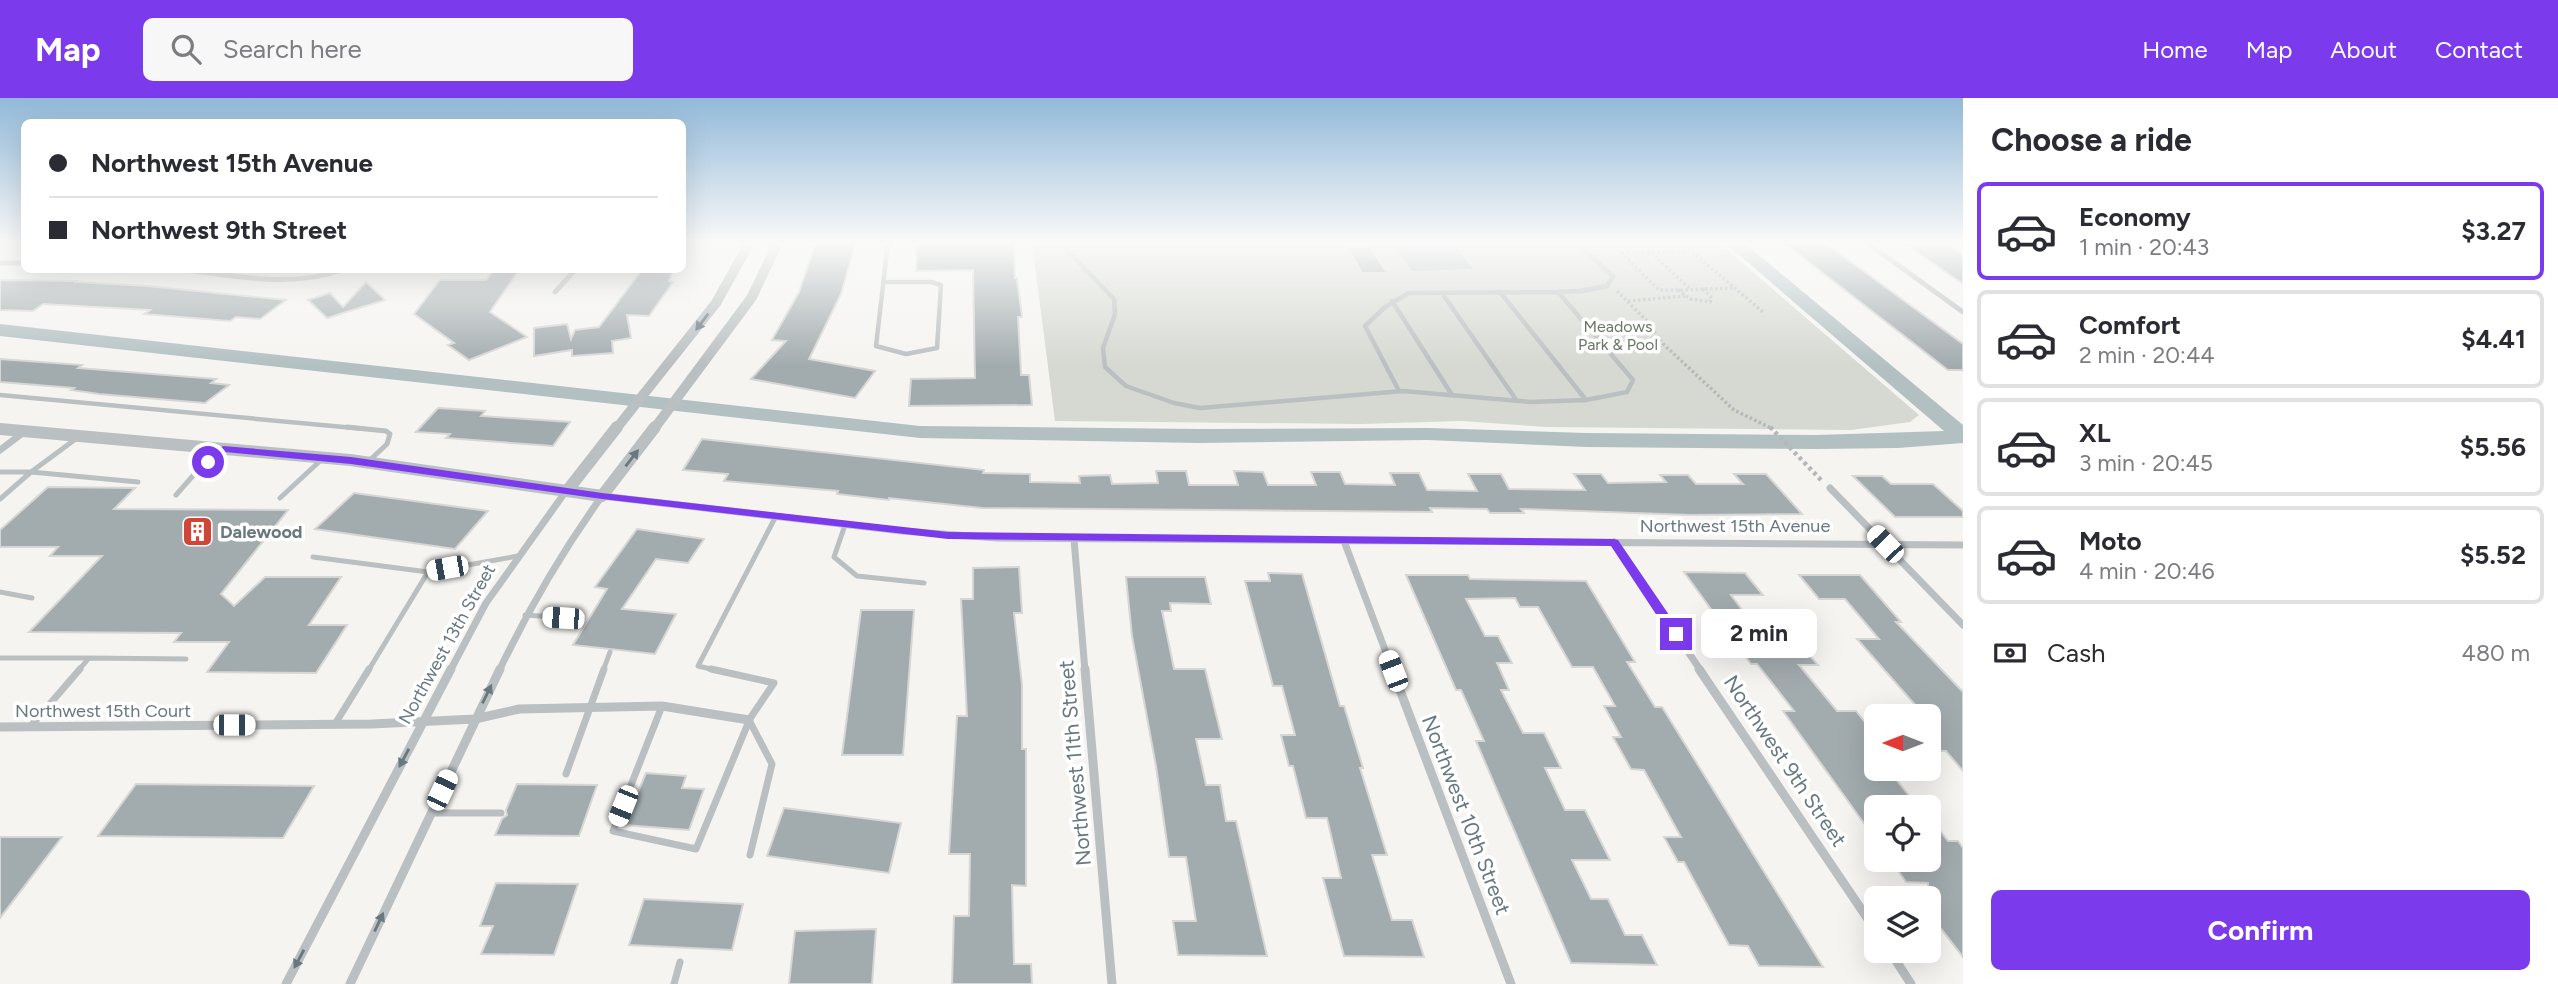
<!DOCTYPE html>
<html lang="en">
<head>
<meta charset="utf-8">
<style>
  :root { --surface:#fff; --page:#f7f7f7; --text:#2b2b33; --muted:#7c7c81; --line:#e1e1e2; --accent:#7c3aed }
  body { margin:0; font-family:Figtree,sans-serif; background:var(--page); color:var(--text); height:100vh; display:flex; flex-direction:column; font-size:26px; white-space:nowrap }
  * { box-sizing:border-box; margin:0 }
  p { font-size:23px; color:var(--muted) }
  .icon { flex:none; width:38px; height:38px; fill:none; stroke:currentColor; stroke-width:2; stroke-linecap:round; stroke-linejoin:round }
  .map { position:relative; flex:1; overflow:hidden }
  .drawer { display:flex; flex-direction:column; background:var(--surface); width:595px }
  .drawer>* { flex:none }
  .banner { position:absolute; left:21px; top:21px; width:665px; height:154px; border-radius:10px; box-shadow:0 7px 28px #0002; display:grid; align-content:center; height:154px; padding:0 28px; background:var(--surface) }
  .needle { width:46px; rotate:270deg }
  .controls { position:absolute; left:1864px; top:606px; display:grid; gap:14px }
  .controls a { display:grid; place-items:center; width:77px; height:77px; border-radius:10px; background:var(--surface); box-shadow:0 7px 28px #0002; font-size:35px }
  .end { position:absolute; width:32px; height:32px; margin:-16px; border:9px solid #7c3aed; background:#fff; box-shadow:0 0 0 4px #fff }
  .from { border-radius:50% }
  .bubble { position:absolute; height:49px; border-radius:10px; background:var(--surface); box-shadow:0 7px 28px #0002; font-size:23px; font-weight:700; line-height:49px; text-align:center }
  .car { position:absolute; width:21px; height:42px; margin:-21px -10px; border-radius:9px; box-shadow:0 0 5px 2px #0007; background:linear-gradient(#fff 24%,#345 0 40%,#fff 0 76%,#345 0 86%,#fff 0) }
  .banner b { display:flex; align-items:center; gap:24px; height:66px; font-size:26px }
  .banner b+b { border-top:2px solid var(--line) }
  .banner i { width:18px; height:18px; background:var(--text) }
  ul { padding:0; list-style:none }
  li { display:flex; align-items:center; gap:21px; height:98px; margin:0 14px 10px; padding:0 14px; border:4px solid var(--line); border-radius:10px }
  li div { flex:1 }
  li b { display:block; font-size:26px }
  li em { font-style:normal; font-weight:700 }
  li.current { border-color:var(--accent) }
  li>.icon { width:63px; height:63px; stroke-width:1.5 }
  h2 { padding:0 28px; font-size:32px; line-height:84px }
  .pay { display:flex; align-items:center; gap:18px; height:77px; padding:0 28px; font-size:26px }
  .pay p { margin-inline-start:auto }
  .cta { display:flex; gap:14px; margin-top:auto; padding:14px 28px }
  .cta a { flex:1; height:80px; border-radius:10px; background:var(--accent); color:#fff; font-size:28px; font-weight:700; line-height:80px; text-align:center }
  header { display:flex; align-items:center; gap:42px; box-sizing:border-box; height:98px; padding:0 35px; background:var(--accent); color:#fff }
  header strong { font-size:33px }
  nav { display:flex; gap:38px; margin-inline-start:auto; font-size:24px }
  .search { width:490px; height:63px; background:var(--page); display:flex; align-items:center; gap:18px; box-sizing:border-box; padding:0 24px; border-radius:10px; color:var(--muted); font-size:26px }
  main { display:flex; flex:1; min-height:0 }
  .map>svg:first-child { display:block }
  .green { fill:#d5d9d1 }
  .water { fill:#b2c0c2 }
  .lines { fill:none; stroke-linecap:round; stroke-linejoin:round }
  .canal { fill:#b2c0c2; fill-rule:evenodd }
  .building { fill:#a2abae; stroke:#d6d6d4; stroke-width:2 }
  .path-far1 { stroke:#b4b8ba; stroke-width:3.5; stroke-dasharray:2.5 2.5; stroke-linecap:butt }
  .path { stroke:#b4b8ba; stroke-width:4.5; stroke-dasharray:3.5 3.5; stroke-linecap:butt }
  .service-far2 { stroke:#babfc1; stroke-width:4.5 }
  .service-far1 { stroke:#babfc1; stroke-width:5 }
  .service { stroke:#babfc1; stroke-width:7 }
  .minor-far2 { stroke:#babfc1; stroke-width:5 }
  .minor-far1 { stroke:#babfc1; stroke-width:7 }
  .minor { stroke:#babfc1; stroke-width:9 }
  .tertiary-far1 { stroke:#babfc1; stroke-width:10 }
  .tertiary { stroke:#babfc1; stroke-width:12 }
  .oneway { fill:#67787f }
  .route { fill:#7c3aed }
  .labels { text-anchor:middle; stroke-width:7; stroke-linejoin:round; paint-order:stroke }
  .far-park-label { font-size:16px; fill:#6b7765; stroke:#fff }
  .street-label { font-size:18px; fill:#67787f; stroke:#fff }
  .poi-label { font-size:18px; font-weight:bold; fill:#67787f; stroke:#fff; text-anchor:start }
  .near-street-label { font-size:21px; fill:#67787f; stroke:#fff }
</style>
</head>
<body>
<header>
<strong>Map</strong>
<div class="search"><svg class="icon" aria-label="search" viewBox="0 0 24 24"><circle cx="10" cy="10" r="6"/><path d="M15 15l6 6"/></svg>Search here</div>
<nav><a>Home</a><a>Map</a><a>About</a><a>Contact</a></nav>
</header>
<main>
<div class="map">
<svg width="1963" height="886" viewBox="0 0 1963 886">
  <rect width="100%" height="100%" fill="#f5f4f1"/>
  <path class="green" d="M 1032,144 L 1718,144 L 1919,317 L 1910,324 L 1851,332 L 1547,329 L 1462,323 L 1361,326 L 1055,323 Z"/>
  <path class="water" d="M 1392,145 L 1453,146 L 1473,171 L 1412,173 Z"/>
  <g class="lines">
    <path class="canal" d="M 1724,144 L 1743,144 L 1963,327 L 1963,345 L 1898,350 L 1816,351 L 1586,349 L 1428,342 L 1199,345 L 920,340 L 0,238 L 0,226 L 920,328 L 1199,331 L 1428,330 L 1586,335 L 1816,337 L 1944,333 Z"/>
  </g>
  <path class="building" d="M 816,144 L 856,144 L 841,196 L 809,261 L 875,273 L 855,300 L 751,281 L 786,243 L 772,242 L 799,194 Z
    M 917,144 L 1014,144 L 1015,180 L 1017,180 L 1022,219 L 1018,219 L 1021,277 L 1029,277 L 1032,307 L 909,308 L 911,281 L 975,280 L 973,172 L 916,173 Z
    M 1783,144 L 1824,144 L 1963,246 L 1963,272 L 1948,272 Z
    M 1907,147 L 1949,148 L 1963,157 L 1963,186 Z
    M 1347,149 L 1370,149 L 1387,175 L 1362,175 Z
    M 494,172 L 519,172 L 490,214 L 527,239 L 469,262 L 448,247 L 454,245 L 414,216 L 440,182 L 486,182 Z
    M 642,172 L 674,172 L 669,183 L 673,184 L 649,218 L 627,217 L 631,240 L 612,243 L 613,255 L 572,258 L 572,252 L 534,258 L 534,230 L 567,226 L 571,241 L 575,232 L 599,229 Z
    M 0,182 L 77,183 L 76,184 L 147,188 L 286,202 L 260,221 L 236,219 L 230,223 L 144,216 L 150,212 L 43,206 L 33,213 L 0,212 Z
    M 366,184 L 385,202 L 327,220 L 308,202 L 330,195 L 343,209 Z
    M 0,261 L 82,267 L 78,270 L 216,281 L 211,285 L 229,287 L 205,305 L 99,296 L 71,292 L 74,290 L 0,284 Z
    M 438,310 L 485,313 L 481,318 L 570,324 L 553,348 L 446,340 L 450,336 L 416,334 Z
    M 702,341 L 984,372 L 983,375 L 1030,376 L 1030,384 L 1080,385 L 1079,378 L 1110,377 L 1112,386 L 1158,385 L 1156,373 L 1186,373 L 1189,387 L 1238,387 L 1234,373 L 1263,374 L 1268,387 L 1316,387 L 1311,374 L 1340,374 L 1345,386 L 1395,387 L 1390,375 L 1419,375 L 1427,392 L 1477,393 L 1468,376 L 1501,376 L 1509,391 L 1585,392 L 1574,376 L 1601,376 L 1608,385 L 1666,384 L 1660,377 L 1688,377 L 1696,386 L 1743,386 L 1734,376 L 1766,376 L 1802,416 L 1691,417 L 1521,411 L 1524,415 L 1490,415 L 1487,411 L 1430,410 L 1432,414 L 982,410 L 889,400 L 889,402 L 837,396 L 838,393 L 724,383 L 728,376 L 683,372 Z
    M 1853,378 L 1882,378 L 1891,386 L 1933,386 L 1963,413 L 1963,419 L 1895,419 Z
    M 48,389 L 135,390 L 114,411 L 288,412 L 221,496 L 234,508 L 265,479 L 341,479 L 309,527 L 347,527 L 316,575 L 207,574 L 229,544 L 174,544 L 181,535 L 29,534 L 102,458 L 50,458 L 58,449 L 0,449 L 0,432 Z
    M 354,395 L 488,413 L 455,451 L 315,431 Z
    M 637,431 L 704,441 L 688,465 L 656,461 L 622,511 L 676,516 L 655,556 L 573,547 L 607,491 L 595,489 Z
    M 1019,469 L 1022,515 L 1014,515 L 1022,587 L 1022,651 L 1026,651 L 1026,788 L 1012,787 L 1014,866 L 1031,866 L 1032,886 L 952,886 L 954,818 L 969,818 L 970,756 L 949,756 L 957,618 L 967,618 L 961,501 L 973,501 L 973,470 Z
    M 1684,474 L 1745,475 L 1763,497 L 1731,497 L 1763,540 L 1794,539 L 1818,567 L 1799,567 L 1837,613 L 1856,613 L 1876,638 L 1876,670 L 1887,670 L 1918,709 L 1876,709 L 1876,742 L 1783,613 L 1794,613 L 1757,566 L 1751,566 Z
    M 1268,475 L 1302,476 L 1340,608 L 1344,608 L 1363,670 L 1360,670 L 1387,757 L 1372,757 L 1392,822 L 1412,822 L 1424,859 L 1344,858 L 1323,780 L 1341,780 L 1327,720 L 1306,720 L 1293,668 L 1289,668 L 1281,637 L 1295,637 L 1282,588 L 1273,588 L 1245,483 L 1270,483 Z
    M 1406,477 L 1468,477 L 1470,481 L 1586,483 L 1635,564 L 1627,564 L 1655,609 L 1662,609 L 1823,869 L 1759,868 L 1748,848 L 1729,847 L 1684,764 L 1678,764 L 1664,739 L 1681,739 L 1644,672 L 1631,671 L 1613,639 L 1621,639 L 1604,608 L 1615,608 L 1593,569 L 1572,569 L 1538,509 L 1520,509 L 1515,500 L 1466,501 L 1485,538 L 1498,538 L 1512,565 L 1497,565 L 1509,592 L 1501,592 L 1523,635 L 1544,635 L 1561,670 L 1545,670 L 1565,712 L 1585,712 L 1610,762 L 1572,762 L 1591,801 L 1608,801 L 1625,837 L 1642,837 L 1657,867 L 1571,865 L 1476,643 L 1484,643 L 1461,592 L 1456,592 Z
    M 1799,477 L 1860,477 L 1901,524 L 1896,524 L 1963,594 L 1963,673 L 1946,653 L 1933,653 L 1928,647 L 1928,618 L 1925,618 L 1857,541 L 1879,541 L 1845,501 L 1819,501 Z
    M 1126,479 L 1205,479 L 1211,506 L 1170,505 L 1171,513 L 1162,513 L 1174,571 L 1205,571 L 1222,641 L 1196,641 L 1206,687 L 1220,687 L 1226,723 L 1236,723 L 1267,858 L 1178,857 L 1173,823 L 1196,823 L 1186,759 L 1169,759 L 1156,668 L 1132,538 Z
    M 861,512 L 914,512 L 903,657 L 842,657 Z
    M 646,675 L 686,678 L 682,690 L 704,691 L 689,732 L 624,727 Z
    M 136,686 L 314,688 L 283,740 L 98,738 Z
    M 517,686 L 597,687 L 579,738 L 495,737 L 502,721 L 507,717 L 506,712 Z
    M 784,710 L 901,725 L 889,775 L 767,758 Z
    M 1928,717 L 1948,743 L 1958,743 L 1963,750 L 1963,859 L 1928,814 L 1928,785 L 1906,784 L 1890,761 L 1928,761 Z
    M 0,739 L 62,739 L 0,820 Z
    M 496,785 L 578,786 L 554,857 L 481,856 L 493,828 L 480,828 Z
    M 644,801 L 743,806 L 732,852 L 629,847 Z
    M 876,831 L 872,886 L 789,886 L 795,833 Z"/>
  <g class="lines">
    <path class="path-far1" d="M 1610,144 L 1659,192 L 1678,192
      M 1640,144 L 1690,191
      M 1681,144 L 1764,215
      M 1622,155 L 1691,153
      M 1703,191 L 1712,200 L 1710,204 L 1690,201 L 1678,192 Z
      M 1705,191 L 1734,190
      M 1617,193 L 1648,224 L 1660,243 L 1734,312 L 1773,331
      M 1628,203 L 1685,198"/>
    <path class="path" d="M 1770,329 L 1822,383"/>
    <path class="service-far2" d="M 1069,144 L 1068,153 L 1114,201 L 1115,216 L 1103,250 L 1105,269 L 1126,288 L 1174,305 L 1200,310 L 1403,293 L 1531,304 L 1586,302 L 1627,294 L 1633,282 L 1558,194 L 1581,193
      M 884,184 L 931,184 L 941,187 L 937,250 L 906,256 L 876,248 L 888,144
      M 1500,194 L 1586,302
      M 1442,195 L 1517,303
      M 1392,203 L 1452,297
      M 1399,293 L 1365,228 L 1385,209 L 1409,195 L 1558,194
      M 0,297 L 365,331"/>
    <path class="service-far1" d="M 347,329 L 386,333 L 390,336 L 387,346 L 370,362
      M 77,340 L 31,374 L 138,384
      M 0,374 L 31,374 L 0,401
      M 176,397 L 198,372 L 220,353
      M 280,400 L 321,362
      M 845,427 L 834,459 L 857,478 L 924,485
      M 313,459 L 428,474 L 518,458
      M 0,494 L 32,500
      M 525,517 L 582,521
      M 0,560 L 89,560
      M 78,573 L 89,560 L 186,561
      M 368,573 L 428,474
      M 603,573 L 610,554
      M 719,573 L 698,568 L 776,418"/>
    <path class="service" d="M 711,571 L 774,585 L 749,622 L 772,666 L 750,757
      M 662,608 L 613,733 L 696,751 L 749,623
      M 335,626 L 369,571
      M 30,629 L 80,571
      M 566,676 L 604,571
      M 431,715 L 501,715
      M 674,886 L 680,864"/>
    <path class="minor-far2" d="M 1575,144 L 1613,178 L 1607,188 L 1581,193
      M 1866,144 L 1963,214
      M 0,165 L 24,165
      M 185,172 C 237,178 291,190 342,172
      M 555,194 L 575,172"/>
    <path class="minor-far1" d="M 0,352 L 24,334
      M 1830,390 L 1963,527
      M 1074,441 L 1085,573
      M 1344,443 L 1393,573
      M 1614,444 L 1701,573
      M 450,573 L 486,505 L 566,393
      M 499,573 C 529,510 561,455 602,398 L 902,433 L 997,440 L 1963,447"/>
    <path class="minor" d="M 1085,571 L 1112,886
      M 1392,571 L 1511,886
      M 1699,571 L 1876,833
      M 0,629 L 372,626 L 475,621 L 519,611 L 662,608 L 749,622
      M 1889,852 L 1911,886
      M 286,886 L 451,571
      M 350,886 L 500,571"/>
    <path class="tertiary-far1" d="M 616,331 L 716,205 L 750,144
      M 654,331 L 752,199 L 778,144"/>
    <path class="tertiary" d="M 0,331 L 350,362 L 602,398 L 655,329
      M 567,393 L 617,329"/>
  </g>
  <defs><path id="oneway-solid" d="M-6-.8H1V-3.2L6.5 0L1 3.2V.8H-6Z" transform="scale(1.75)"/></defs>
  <g class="oneway">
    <use href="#oneway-solid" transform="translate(702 224) rotate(127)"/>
    <use href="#oneway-solid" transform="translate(632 360) rotate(-52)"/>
    <use href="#oneway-solid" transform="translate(487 596) rotate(-64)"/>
    <use href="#oneway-solid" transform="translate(404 660) rotate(118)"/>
    <use href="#oneway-solid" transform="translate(379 824) rotate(-65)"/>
    <use href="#oneway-solid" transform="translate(299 861) rotate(118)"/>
  </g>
  <linearGradient id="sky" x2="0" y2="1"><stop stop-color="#92b9d9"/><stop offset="0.54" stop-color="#fafaf9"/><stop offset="1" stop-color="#fafaf9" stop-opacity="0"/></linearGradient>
  <rect width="1963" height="268" fill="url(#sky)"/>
  <path class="route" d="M 223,348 L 351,359 L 602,395 L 948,434 L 1614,441 L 1618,442 L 1682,536 L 1676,540 L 1671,539 L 1611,448 L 948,441 L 602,401 L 351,366 L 225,354 L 211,366 L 204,366 L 204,362 Z"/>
  <defs>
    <symbol id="building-square" viewBox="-11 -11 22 22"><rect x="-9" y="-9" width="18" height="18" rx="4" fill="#cf4637" stroke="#fff"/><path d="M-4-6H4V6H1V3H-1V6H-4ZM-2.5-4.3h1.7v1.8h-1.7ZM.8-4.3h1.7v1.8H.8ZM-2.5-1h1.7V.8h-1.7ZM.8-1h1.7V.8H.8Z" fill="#fff"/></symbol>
  </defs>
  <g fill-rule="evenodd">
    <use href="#building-square" x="180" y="416" width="35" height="35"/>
  </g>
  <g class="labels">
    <g class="far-park-label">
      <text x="1618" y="234">Meadows<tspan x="1618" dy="18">Park &amp; Pool</tspan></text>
    </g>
    <g class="street-label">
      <text x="1735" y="434">Northwest 15th Avenue</text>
      <text transform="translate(447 546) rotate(-61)" y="6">Northwest 13th Street</text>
      <text x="103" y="619">Northwest 15th Court</text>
    </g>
    <g class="poi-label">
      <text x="220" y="440">Dalewood</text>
    </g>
    <g class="near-street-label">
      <text transform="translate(1785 663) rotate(56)" y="7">Northwest 9th Street</text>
      <text transform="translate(1075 665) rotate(-95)" y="7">Northwest 11th Street</text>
      <text transform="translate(1466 717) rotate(69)" y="7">Northwest 10th Street</text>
    </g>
  </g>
</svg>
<div class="controls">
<a><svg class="needle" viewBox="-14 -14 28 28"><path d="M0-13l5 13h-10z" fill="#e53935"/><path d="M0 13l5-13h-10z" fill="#7c7c81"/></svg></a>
<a><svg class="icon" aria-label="locate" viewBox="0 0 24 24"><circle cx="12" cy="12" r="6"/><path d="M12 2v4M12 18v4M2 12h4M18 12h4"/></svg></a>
<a><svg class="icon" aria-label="layers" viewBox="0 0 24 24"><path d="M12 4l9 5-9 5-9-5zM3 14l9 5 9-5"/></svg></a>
</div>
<i class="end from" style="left:208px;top:364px"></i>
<i class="end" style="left:1676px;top:536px"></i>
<div class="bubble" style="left:1701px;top:511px;width:116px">2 min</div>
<i class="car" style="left:1885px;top:446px;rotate:316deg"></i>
<i class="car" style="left:447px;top:470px;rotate:260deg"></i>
<i class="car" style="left:563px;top:520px;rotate:274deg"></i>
<i class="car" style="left:1393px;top:573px;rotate:339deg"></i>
<i class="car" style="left:234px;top:627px;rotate:90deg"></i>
<i class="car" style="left:442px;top:692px;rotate:25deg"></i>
<i class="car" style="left:623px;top:708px;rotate:202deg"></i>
<div class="banner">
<b><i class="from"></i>Northwest 15th Avenue</b>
<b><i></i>Northwest 9th Street</b>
</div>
</div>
<section class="drawer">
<h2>Choose a ride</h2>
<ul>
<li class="current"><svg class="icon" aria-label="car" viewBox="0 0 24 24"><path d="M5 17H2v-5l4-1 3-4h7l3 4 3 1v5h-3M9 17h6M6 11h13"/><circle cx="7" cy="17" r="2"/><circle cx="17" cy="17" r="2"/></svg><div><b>Economy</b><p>1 min · 20:43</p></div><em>$3.27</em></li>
<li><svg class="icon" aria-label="car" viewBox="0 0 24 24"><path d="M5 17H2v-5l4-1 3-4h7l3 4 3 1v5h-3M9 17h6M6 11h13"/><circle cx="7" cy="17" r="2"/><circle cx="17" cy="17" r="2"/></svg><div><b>Comfort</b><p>2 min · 20:44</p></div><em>$4.41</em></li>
<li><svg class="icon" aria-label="car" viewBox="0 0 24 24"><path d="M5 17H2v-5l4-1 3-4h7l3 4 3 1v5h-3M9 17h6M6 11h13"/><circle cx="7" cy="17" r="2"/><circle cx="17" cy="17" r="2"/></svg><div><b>XL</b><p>3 min · 20:45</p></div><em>$5.56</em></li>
<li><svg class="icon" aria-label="car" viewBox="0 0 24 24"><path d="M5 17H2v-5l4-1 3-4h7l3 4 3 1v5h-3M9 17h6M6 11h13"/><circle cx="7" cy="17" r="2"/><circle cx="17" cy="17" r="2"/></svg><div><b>Moto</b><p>4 min · 20:46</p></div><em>$5.52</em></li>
</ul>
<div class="pay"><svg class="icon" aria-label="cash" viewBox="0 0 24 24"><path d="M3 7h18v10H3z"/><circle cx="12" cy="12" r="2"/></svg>Cash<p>480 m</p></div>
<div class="cta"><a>Confirm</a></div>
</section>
</main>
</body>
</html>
